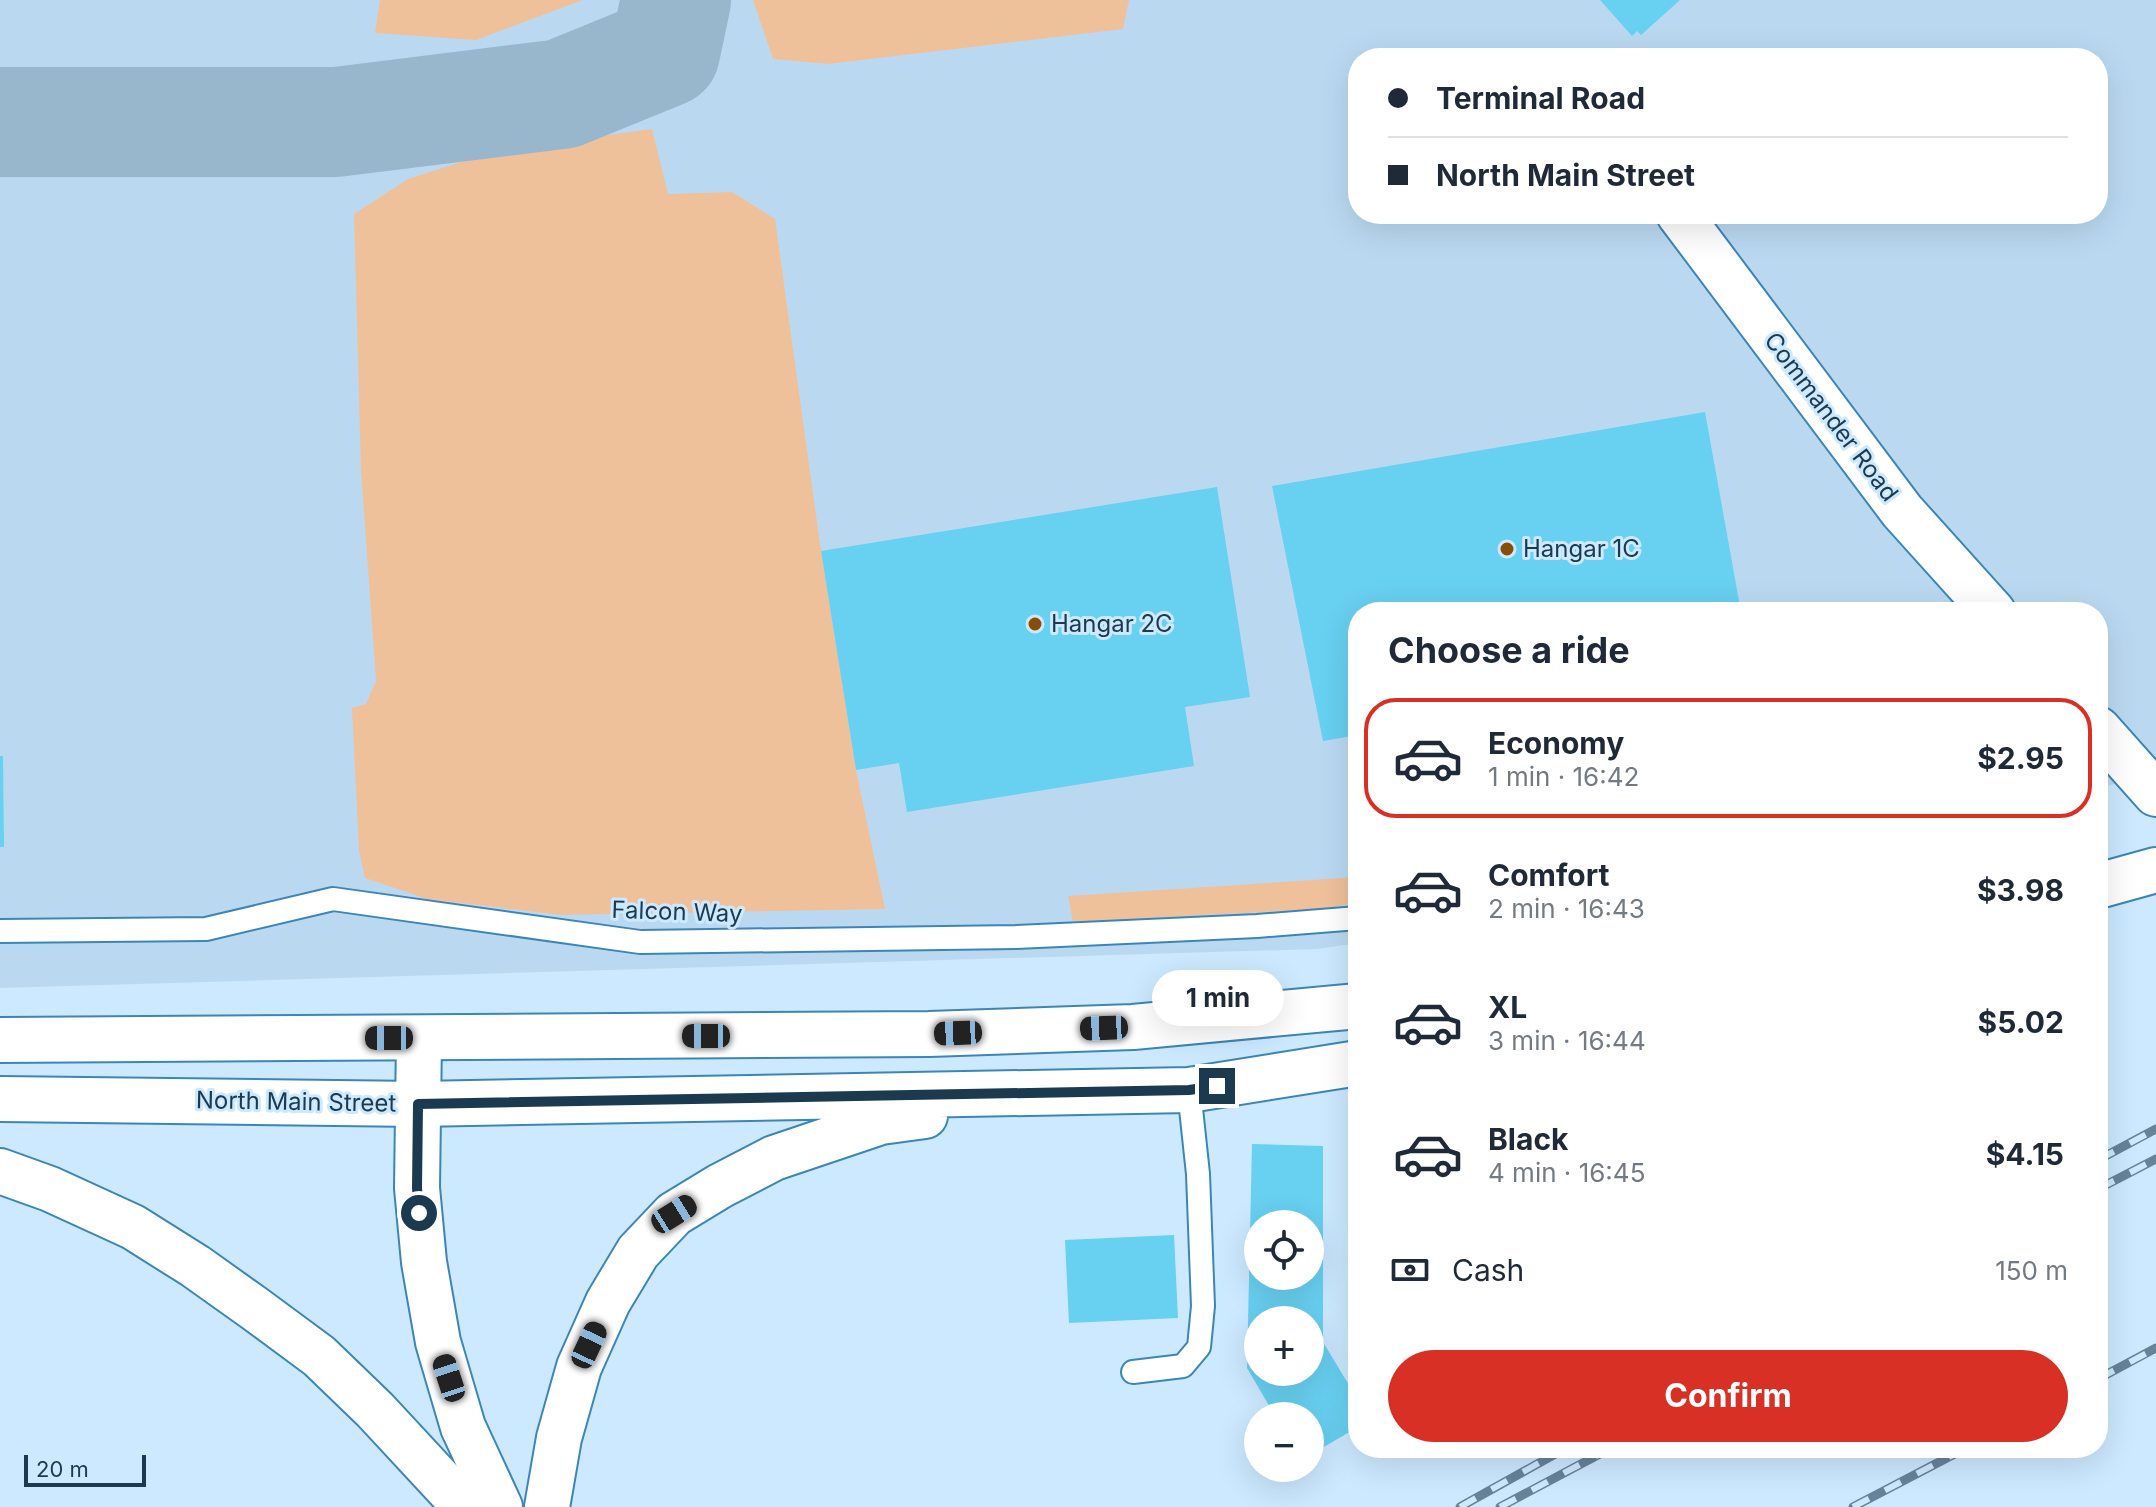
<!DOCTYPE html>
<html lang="en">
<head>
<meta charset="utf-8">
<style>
  :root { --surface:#fff; --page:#f6f6f7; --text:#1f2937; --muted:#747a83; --line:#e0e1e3; --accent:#d93025 }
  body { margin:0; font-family:Inter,sans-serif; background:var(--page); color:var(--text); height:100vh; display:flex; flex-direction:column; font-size:30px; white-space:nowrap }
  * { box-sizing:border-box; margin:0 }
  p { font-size:26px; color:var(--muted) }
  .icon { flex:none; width:44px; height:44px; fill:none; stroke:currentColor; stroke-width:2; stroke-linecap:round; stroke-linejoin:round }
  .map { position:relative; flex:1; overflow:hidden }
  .panel { position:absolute; left:1348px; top:602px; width:760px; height:856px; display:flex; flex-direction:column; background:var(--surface); border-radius:32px; box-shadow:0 8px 32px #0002 }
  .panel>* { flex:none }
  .top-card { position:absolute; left:1348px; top:48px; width:760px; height:176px; border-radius:32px; box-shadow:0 8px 32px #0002; display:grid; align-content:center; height:176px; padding:0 40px; background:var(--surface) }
  .tools { position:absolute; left:1244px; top:1210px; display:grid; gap:16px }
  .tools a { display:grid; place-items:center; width:80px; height:80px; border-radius:50%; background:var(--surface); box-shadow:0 8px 32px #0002; font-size:40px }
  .scale { position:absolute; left:24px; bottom:20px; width:122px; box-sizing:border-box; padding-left:8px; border:4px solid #1b3a50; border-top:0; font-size:22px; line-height:28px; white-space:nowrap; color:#1b3a50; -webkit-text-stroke:6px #cce9ff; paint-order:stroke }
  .end { position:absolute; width:36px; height:36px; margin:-18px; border:10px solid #1b3a50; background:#fff; box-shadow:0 0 0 4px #fff }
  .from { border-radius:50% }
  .bubble { position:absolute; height:56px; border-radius:28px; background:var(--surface); box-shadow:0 8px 32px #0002; font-size:26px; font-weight:700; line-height:56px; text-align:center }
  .car { position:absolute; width:24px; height:48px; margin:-24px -12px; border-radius:10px; box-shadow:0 0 6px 2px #0007; background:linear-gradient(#222 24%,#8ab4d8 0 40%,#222 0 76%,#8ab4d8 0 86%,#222 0) }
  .top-card b { display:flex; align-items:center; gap:28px; height:76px; font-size:30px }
  .top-card b+b { border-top:2px solid var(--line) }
  .top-card i { width:20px; height:20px; background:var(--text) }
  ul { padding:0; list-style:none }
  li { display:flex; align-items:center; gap:24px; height:120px; margin:0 16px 12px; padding:0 24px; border:4px solid transparent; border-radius:32px }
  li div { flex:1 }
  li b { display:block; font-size:30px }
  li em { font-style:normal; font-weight:700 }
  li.selected { border-color:var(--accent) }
  li>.icon { width:72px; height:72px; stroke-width:1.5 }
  h2 { padding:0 40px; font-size:36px; line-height:96px }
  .pay { display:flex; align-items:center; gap:20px; height:88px; padding:0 40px; font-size:30px }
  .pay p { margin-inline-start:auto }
  .button { display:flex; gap:16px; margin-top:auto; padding:16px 40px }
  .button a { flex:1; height:92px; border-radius:48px; background:var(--accent); color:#fff; font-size:32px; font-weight:700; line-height:92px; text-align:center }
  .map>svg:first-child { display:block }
  .built { fill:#bad9f1; fill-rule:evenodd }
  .green { fill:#efc19b }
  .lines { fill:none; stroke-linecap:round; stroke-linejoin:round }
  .taxiway { stroke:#98b6cc; stroke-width:110 }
  .building { fill:#68d0f1; fill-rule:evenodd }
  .lane-casing { stroke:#3b86b9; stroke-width:26 }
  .street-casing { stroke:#3b86b9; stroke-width:48 }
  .secondary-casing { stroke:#3b86b9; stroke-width:48 }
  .primary-casing { stroke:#3b86b9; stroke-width:48 }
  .lane { stroke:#fff; stroke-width:22 }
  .street { stroke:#fff; stroke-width:44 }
  .secondary { stroke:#fff; stroke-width:44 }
  .primary { stroke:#fff; stroke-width:44 }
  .rail-casing { stroke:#658399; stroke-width:9 }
  .rail { stroke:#cce9ff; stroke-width:6; stroke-dasharray:18; stroke-linecap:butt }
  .route { stroke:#1b3a50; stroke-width:10 }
  .poi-dot { fill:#884d07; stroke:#cce9ff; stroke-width:3 }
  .labels { text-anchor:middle; stroke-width:6; stroke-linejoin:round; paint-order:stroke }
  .street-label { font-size:24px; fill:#1b3a50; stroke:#cce9ff }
  .poi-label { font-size:24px; fill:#1b3a50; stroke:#cce9ff; text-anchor:start }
</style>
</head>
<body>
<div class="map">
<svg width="2156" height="1507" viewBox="0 0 2156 1507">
  <rect width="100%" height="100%" fill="#cce9ff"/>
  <path class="built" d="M 0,0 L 2156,0 L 2156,771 L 2098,789 L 2098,612 L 1358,612 L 1358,943 L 1317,949 L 0,988 ZM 1358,58 L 2098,58 L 2098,214 L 1358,214 Z"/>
  <path class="green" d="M 380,0 L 583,0 L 476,40 L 375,33 Z
    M 753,0 L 1129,0 L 1123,29 L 828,64 L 773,59 Z
    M 652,129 L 668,194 L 732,192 L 775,219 L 821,551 L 856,770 L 885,909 L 561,915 L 427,899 L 365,878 L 359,851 L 352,708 L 366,704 L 376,681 L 361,471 L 354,214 L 408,179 L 499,150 Z
    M 1358,877 L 1358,903 L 1322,909 L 1073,922 L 1068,896 Z"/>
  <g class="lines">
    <path class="taxiway" d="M 0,122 L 336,122 L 562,94 L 665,52 L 676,0"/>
  </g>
  <path class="building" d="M 1600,0 L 1680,0 L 1641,35 L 1637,31 L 1632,36 Z
    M 1705,412 L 1741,612 L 1358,612 L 1358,735 L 1323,741 L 1272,486 Z
    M 1217,487 L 1250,697 L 1185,707 L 1194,766 L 907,812 L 899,763 L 856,770 L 821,551 Z
    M 0,756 L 3,756 L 4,847 L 0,847 Z
    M 1252,1144 L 1323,1146 L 1323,1342 L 1358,1400 L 1358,1427 L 1310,1455 L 1310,1416 L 1275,1416 L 1247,1368 ZM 1258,1224 L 1310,1224 L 1310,1276 L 1258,1276 ZM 1258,1320 L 1310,1320 L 1310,1372 L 1258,1372 Z
    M 1174,1235 L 1178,1318 L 1069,1323 L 1065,1240 Z"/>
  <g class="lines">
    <defs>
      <path id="lane" d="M 0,931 L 206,929 L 333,899 L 640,942 L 1016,937 L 1257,926 L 1358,918
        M 1133,1372 L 1183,1366 L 1199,1347 L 1203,1306 L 1198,1174 L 1189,1090"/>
      <path id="street" d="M 1679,214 L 1902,511 L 1993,612
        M 2098,729 L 2156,794"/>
      <path id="secondary" d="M 419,1038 L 417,1188 L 424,1262 L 438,1342 L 463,1427 L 500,1507"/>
      <path id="primary" d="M 2098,886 L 2156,870
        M 0,1040 L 929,1034 L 1133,1027 L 1358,1006
        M 0,1099 L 418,1104 L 1189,1090 L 1358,1063
        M 0,1171 L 50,1189 L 133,1227 L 195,1266 L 254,1308 L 319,1356 L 375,1410 L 465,1507
        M 547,1507 L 559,1438 L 579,1367 L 608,1302 L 638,1252 L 674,1214 L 720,1186 L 774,1158 L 881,1122 L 925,1116"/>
    </defs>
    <use href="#lane" class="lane-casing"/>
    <use href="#street" class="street-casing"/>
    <use href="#secondary" class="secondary-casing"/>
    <use href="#primary" class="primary-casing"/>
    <use href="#lane" class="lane"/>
    <use href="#street" class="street"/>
    <use href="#secondary" class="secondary"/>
    <use href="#primary" class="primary"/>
    <defs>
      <path id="rail" d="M 2098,1160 L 2156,1129
        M 2098,1189 L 2156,1159
        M 2098,1379 L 2156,1348
        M 1460,1507 L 1566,1448
        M 1500,1507 L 1611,1448
        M 1853,1507 L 1966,1448"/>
    </defs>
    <use href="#rail" class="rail-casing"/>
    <use href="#rail" class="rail"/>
  </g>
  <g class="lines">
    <path class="route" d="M 419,1213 L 417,1188 L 418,1104 L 1189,1090 L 1217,1086"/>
  </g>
  <g class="poi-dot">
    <circle cx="1507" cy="549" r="8"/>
    <circle cx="1035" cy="624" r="8"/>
  </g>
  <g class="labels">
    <g class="street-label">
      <text transform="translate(1831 417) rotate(53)" y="8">Commander Road</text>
      <text transform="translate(677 912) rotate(2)" y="8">Falcon Way</text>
      <text transform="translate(296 1102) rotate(1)" y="8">North Main Street</text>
    </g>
    <g class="poi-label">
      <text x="1523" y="557">Hangar 1C</text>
      <text x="1051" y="632">Hangar 2C</text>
    </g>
  </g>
</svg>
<div class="tools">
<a><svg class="icon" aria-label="locate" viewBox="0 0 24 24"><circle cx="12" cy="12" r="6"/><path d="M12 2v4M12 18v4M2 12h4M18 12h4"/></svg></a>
<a>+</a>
<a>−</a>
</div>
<div class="scale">20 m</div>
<i class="end from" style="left:419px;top:1213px"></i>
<i class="end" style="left:1217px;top:1086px"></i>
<div class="bubble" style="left:1152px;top:970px;width:132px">1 min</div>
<i class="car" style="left:1104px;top:1028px;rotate:268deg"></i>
<i class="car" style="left:958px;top:1033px;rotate:268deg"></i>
<i class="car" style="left:706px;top:1036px;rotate:270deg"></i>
<i class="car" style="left:389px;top:1038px;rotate:270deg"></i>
<i class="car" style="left:674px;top:1214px;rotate:58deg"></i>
<i class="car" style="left:589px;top:1345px;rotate:25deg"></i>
<i class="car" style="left:449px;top:1378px;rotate:342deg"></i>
<div class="top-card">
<b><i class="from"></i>Terminal Road</b>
<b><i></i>North Main Street</b>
</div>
<section class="panel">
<h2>Choose a ride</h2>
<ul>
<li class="selected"><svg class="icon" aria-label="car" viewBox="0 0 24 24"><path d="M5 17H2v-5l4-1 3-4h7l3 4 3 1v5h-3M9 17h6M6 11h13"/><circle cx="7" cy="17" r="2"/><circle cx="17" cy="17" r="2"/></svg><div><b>Economy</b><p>1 min · 16:42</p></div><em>$2.95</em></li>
<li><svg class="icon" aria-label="car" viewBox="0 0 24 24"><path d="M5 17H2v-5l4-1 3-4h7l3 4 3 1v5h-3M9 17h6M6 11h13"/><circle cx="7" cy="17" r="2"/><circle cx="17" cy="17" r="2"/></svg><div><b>Comfort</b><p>2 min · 16:43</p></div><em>$3.98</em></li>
<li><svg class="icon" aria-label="car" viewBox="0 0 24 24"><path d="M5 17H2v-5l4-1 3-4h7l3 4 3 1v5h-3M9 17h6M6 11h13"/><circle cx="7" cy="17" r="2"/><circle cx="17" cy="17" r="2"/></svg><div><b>XL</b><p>3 min · 16:44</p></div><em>$5.02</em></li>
<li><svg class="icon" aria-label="car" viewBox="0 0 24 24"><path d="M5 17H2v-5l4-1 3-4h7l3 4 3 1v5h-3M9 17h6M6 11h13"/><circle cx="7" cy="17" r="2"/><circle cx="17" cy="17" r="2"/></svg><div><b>Black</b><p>4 min · 16:45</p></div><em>$4.15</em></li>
</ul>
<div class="pay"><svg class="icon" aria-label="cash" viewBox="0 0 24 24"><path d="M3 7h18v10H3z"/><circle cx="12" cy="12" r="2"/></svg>Cash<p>150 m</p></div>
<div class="button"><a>Confirm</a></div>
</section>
</div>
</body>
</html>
